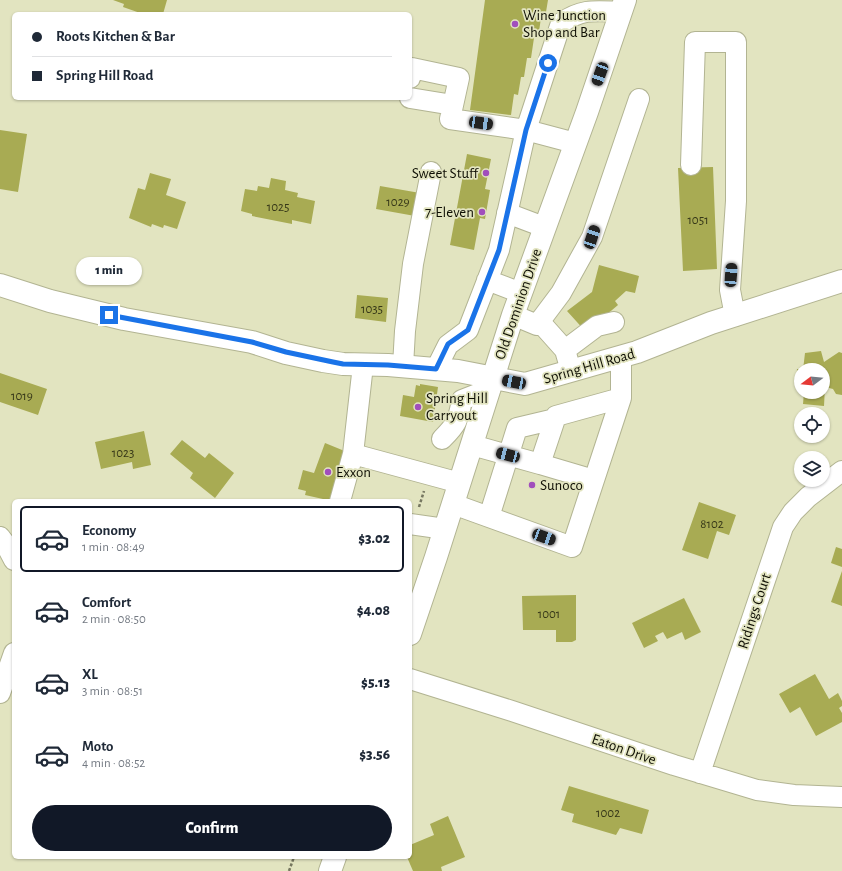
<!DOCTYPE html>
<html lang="en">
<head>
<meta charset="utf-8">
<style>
  :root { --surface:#fff; --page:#f2f2f3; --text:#1f2937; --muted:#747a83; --line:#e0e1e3; --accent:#111827 }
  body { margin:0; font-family:"Alegreya Sans",sans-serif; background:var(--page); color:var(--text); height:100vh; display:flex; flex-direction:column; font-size:15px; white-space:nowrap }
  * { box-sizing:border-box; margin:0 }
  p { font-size:13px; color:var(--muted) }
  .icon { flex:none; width:22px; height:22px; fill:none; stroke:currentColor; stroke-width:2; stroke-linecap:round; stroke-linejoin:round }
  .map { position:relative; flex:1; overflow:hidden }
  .drawer { position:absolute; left:12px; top:499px; width:400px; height:360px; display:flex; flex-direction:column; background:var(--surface); border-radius:6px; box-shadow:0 1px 3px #0004 }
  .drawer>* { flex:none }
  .hud { position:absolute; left:12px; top:12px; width:400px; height:88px; border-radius:6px; box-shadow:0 1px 3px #0004; display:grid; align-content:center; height:88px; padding:0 20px; background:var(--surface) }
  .needle { width:26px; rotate:254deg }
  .tools { position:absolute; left:794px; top:363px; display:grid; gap:8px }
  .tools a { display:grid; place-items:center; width:36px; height:36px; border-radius:50%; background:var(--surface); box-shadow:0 1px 3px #0004; font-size:20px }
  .end { position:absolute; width:18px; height:18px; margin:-9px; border:5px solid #1a73e8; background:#fff; box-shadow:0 0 0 2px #fff }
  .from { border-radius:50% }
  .bubble { position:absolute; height:28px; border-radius:14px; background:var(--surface); box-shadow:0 1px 3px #0004; font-size:13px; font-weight:800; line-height:28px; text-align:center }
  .car { position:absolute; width:12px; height:24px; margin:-12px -6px; border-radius:5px; box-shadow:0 0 3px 1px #0007; background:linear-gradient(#222 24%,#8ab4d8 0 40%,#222 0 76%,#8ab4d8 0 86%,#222 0) }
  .hud b { display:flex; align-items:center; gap:14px; height:38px; font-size:15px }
  .hud b+b { border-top:1px solid var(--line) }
  .hud i { width:10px; height:10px; background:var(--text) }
  ul { padding:7px 0 0; list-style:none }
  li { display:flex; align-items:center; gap:12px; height:66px; margin:0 8px 6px; padding:0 12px; border:2px solid transparent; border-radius:6px }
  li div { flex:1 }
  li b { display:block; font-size:15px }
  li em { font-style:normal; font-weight:800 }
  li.on { border-color:var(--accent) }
  li>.icon { width:36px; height:36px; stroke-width:1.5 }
  .primary-button { display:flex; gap:8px; margin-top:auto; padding:8px 20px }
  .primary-button a { flex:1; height:46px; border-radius:24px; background:var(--accent); color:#fff; font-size:16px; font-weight:800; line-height:46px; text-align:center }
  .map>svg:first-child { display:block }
  .building { fill:#a8ab53 }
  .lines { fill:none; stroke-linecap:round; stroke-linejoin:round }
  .minor-casing { stroke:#b2b492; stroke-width:22 }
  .major-casing { stroke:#b2b492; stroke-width:24 }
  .path { stroke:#767760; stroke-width:2.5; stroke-dasharray:3 2; stroke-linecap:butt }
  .minor { stroke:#fff; stroke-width:20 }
  .major { stroke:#fff; stroke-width:22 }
  .route { stroke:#1a73e8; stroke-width:5 }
  .poi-dot { fill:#a14ebc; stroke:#e2e4c0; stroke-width:1.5 }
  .labels { text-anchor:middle; stroke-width:3.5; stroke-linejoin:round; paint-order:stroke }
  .number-label { font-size:13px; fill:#353618 }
  .poi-label { font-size:15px; fill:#0f0f04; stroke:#e2e4c0; text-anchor:start }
  .street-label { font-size:15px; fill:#0f0f04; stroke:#e2e4c0 }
</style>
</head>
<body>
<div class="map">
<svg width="842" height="871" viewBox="0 0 842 871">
  <rect width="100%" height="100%" fill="#e2e4c0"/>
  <path class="building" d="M 113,0 L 167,0 L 163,14 L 143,14 L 123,7 L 124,4 Z
    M 485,0 L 548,0 L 545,18 L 541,18 L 538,38 L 534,38 L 531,58 L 527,58 L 524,77 L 521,77 L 518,95 L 514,94 L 511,115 L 470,110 Z
    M 0,130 L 27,134 L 18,192 L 0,189 Z
    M 467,154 L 491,159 L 485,189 L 490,190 L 485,219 L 480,218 L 474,250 L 450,245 Z
    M 713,167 L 717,269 L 683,271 L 678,168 Z
    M 150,173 L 171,179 L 166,195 L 186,202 L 177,229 L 164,225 L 163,228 L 152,224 L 151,227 L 129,218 L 138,188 L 145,190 Z
    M 271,178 L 286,181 L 285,190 L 298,193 L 297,197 L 315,201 L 311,224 L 292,220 L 292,224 L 252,216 L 252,214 L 241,211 L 245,189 L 257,191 L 258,186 L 269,188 Z
    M 380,186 L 420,193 L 415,216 L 376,209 Z
    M 599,265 L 639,276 L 635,293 L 626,291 L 615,301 L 618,305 L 586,332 L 567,311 L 592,292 Z
    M 357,295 L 388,298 L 386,322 L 355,318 Z
    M 821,351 L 824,362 L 839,352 L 842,353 L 842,395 L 836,394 L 833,389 L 825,387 L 824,406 L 803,404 L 804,392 L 823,392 L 823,370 L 803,370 L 805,353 Z
    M 797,369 L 801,369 L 801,386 L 796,386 Z
    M 0,373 L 47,389 L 38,415 L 0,402 Z
    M 420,384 L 438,387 L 433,422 L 400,416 L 403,395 L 414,397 L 416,385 L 420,386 Z
    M 144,431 L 151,465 L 133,469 L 132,462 L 101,469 L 95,442 Z
    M 182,440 L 205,458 L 209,453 L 234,473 L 215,498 L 190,478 L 193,473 L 170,454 Z
    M 325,443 L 347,452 L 332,501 L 305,495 L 306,491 L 298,489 L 303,470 L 314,473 Z
    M 699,502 L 736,515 L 729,535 L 717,531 L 708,559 L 682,550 Z
    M 836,547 L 842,549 L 842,567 L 831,563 Z
    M 842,571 L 842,606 L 831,602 Z
    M 576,595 L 576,640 L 572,642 L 556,642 L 556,630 L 523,630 L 522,596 Z
    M 684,598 L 701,632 L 685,640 L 682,632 L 667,639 L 663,632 L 655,636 L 658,641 L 644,648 L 632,623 Z
    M 815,674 L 829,699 L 838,693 L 842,701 L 842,706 L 839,708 L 842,713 L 842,722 L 816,736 L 800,707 L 790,713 L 779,694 Z
    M 569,786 L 649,810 L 642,834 L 620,828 L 616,835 L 572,822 L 574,814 L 561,810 Z
    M 448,816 L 465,857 L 441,867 L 442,871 L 413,871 L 407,857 L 410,857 L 410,845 L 434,835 L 430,824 Z"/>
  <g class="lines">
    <defs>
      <path id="minor" d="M 410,78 L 412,68 L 459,78 L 450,119 L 526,130 L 575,143
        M 410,98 L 453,105
        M 691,165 L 695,42 L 736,42 L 736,201 L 730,290 L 735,316
        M 507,213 L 544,227
        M 487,280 L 521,293
        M 513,315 L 537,325 L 561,293 L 592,237 L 639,99
        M 540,322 L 565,350 L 571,371
        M 565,350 L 597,326 L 614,322
        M 363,365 L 353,454 L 460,483
        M 403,366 L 405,331 L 413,264 L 431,172
        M 436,369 L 448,345 L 468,330 L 499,250 L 526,130 L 561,23 C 583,8 596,11 621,12
        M 442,439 C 457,424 458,421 462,400 L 490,389
        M 472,445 L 540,464 L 556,416 L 621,398
        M 540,464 L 594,480
        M 340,501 L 353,454
        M 453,504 L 572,547 L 621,398 L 621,357
        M 489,517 L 517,428 L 555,419
        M 410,524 L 445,529
        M 0,537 L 6,545 L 14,560
        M 410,679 L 512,711 L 674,765 L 757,790 L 794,795 L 842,797
        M 0,693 L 14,653
        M 700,773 L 783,527 L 793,512 L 808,497 L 842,471"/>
      <path id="major" d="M 0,285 L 50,301 L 124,319 L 252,342 L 286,353 L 323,361 L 343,364 L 388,365 L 458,371 L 525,384 L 637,352 L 711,323 L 842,281
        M 410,634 L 436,557 L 513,315 L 587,112 L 625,0
        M 330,871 L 335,857"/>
    </defs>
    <use href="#minor" class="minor-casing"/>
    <use href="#major" class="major-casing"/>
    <path class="path" d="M 419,507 L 424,491
      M 289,871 L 294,857"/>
    <use href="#minor" class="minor"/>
    <use href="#major" class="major"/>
  </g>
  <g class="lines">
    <path class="route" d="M 109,315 L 252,342 L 286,352 L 333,362 L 343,364 L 388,365 L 436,369 L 448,344 L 468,330 L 499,250 L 526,130 L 548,63"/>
  </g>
  <g class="poi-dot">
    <circle cx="515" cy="24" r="4"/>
    <circle cx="486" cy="173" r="4"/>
    <circle cx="482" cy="212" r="4"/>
    <circle cx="418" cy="407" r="4"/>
    <circle cx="328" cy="472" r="4"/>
    <circle cx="532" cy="485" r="4"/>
  </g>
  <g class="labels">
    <g class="number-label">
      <text x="398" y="206">1029</text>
      <text x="278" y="211">1025</text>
      <text x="698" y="224">1051</text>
      <text x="372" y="313">1035</text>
      <text x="22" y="400">1019</text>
      <text x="123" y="457">1023</text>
      <text x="712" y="528">8102</text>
      <text x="549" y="618">1001</text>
      <text x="608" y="817">1002</text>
    </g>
    <g class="poi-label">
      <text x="523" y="20">Wine Junction<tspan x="523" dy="17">Shop and Bar</tspan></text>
      <text x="478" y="178" text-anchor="end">Sweet Stuff</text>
      <text x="474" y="217" text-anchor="end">7-Eleven</text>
      <text x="426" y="403">Spring Hill<tspan x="426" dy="17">Carryout</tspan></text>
      <text x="336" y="477">Exxon</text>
      <text x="540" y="490">Sunoco</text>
    </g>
    <g class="street-label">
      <text transform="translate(518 304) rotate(-71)" y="5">Old Dominion Drive</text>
      <text transform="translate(589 366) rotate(-16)" y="5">Spring Hill Road</text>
      <text transform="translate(754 611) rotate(-72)" y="5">Ridings Court</text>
      <text transform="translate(624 749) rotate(19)" y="5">Eaton Drive</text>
    </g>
  </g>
</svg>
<div class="tools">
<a><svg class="needle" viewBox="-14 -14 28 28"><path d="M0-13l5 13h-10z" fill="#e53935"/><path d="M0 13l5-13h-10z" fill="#747a83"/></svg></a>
<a><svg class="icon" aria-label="locate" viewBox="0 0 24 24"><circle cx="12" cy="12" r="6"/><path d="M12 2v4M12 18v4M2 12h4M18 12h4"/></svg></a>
<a><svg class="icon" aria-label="layers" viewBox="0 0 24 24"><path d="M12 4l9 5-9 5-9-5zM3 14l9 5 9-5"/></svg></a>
</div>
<i class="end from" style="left:548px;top:63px"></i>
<i class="end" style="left:109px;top:315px"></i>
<div class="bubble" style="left:76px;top:257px;width:66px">1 min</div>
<i class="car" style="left:600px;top:74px;rotate:200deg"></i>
<i class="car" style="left:481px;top:123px;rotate:98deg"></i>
<i class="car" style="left:592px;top:237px;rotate:18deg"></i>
<i class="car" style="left:731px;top:275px;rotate:4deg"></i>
<i class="car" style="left:514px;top:382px;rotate:281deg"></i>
<i class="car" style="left:508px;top:455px;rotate:285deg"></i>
<i class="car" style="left:544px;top:537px;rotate:110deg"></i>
<div class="hud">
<b><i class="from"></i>Roots Kitchen &amp; Bar</b>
<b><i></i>Spring Hill Road</b>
</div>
<section class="drawer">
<ul>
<li class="on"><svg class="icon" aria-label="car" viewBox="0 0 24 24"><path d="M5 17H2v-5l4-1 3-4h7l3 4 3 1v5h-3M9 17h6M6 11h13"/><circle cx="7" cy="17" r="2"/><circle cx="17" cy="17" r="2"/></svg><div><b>Economy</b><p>1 min · 08:49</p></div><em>$3.02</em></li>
<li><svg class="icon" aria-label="car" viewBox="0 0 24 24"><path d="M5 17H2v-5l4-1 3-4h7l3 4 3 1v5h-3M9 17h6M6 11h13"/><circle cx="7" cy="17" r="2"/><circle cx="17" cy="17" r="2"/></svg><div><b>Comfort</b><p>2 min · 08:50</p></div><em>$4.08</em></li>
<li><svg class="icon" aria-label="car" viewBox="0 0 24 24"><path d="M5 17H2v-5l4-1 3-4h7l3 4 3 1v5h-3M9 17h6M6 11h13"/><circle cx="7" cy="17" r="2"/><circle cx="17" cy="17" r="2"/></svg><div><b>XL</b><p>3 min · 08:51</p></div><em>$5.13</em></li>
<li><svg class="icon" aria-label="car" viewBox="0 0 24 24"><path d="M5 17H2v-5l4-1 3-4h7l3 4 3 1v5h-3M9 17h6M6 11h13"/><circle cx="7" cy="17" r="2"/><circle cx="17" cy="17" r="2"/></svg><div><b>Moto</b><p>4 min · 08:52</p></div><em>$3.56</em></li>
</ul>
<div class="primary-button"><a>Confirm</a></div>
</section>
</div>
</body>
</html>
